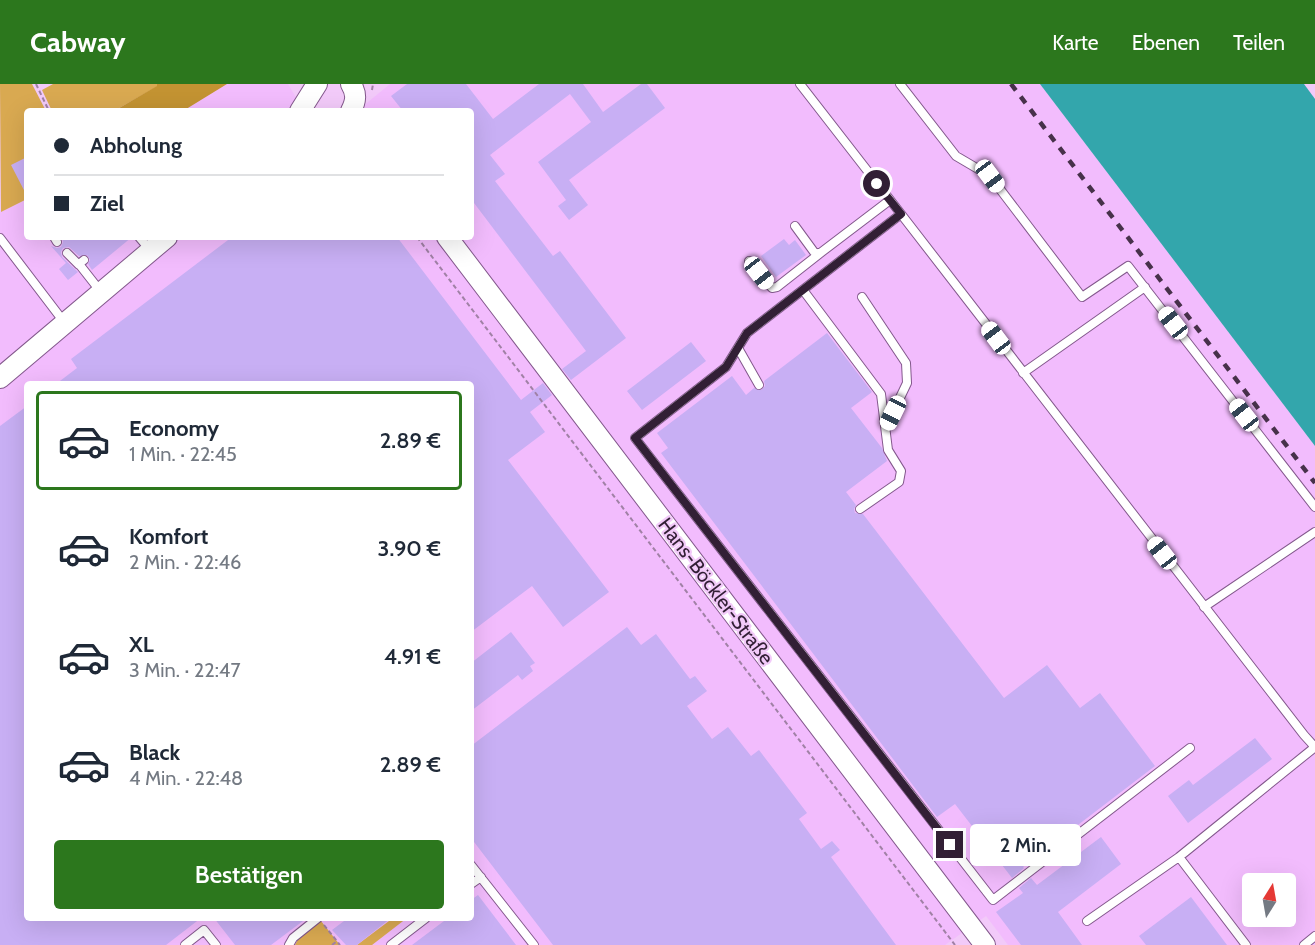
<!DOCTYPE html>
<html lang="de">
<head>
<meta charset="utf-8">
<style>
  :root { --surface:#fff; --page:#f2f2f3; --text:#1f2937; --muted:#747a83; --line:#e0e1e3; --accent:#2c771d }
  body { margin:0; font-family:Cabin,sans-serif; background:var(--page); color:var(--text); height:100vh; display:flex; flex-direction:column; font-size:22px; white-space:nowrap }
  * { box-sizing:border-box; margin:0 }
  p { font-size:20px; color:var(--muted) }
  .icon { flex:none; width:33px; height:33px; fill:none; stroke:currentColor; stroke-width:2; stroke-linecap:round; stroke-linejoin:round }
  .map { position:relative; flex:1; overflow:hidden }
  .details { position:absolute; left:24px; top:297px; width:450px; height:540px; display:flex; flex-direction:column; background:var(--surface); border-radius:6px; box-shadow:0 6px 24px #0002 }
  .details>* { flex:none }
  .banner { position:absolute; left:24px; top:24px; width:450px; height:132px; border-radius:6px; box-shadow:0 6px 24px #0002; display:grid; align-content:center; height:132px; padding:0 30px; background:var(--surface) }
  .needle { width:39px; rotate:11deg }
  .tools { position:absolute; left:1242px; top:789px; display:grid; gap:12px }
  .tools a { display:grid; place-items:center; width:54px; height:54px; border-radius:6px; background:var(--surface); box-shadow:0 6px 24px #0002; font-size:30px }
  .end { position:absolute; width:27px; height:27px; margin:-14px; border:8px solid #321f35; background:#fff; box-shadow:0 0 0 3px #fff }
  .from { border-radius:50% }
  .bubble { position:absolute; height:42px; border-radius:6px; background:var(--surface); box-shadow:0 6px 24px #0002; font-size:20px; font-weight:600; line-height:42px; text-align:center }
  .car { position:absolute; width:18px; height:36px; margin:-18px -9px; border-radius:8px; box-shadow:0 0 4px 2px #0007; background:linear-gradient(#fff 24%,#345 0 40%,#fff 0 76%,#345 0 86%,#fff 0) }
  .banner b { display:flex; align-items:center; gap:21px; height:57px; font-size:22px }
  .banner b+b { border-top:2px solid var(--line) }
  .banner i { width:15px; height:15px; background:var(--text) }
  ul { padding:10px 0 0; list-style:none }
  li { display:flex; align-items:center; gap:18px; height:99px; margin:0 12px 9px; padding:0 18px; border:3px solid transparent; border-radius:6px }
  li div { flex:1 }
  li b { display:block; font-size:22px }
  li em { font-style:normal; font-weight:600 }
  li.on { border-color:var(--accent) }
  li>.icon { width:54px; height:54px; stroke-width:1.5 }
  .button { display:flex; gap:12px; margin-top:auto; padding:12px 30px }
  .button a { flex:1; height:69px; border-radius:6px; background:var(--accent); color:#fff; font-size:24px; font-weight:600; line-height:69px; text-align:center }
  header { display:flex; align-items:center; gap:36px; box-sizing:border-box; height:84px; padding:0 30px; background:var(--accent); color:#fff }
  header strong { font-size:28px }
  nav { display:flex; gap:33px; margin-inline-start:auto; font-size:21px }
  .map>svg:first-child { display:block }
  .built { fill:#f2bcfd; fill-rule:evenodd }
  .green { fill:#d9a951 }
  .forest { fill:#c39332 }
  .water { fill:#33a6ac }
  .building { fill:#c8aff4 }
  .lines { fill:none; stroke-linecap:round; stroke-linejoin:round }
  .service-casing { stroke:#83588c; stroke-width:10 }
  .secondary-casing { stroke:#83588c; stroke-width:22 }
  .path { stroke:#a081a5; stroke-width:2; stroke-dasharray:4.5 3; stroke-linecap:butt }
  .service { stroke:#fff; stroke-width:8 }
  .secondary { stroke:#fff; stroke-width:20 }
  .rail { stroke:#47314a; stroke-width:4.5; stroke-dasharray:8 8; stroke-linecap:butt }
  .route { stroke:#321f35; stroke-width:8 }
  .labels { text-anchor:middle; stroke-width:4.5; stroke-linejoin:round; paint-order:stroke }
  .street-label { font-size:20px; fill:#321f35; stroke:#f2caf9 }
</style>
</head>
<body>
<header>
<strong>Cabway</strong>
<nav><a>Karte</a><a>Ebenen</a><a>Teilen</a></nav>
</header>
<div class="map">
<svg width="1315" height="861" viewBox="0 0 1315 861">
  <rect width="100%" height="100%" fill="#f2caf9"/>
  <path class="built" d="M 227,0 L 288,0 L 304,27 L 183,27 Z
    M 390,0 L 1040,0 L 1315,362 L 1315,861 L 1008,861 L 986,832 L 945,861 L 0,861 L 0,126 L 1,128 L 27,115 L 27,153 L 471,153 L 471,27 L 357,27 ZM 27,300 L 471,300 L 471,834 L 27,834 ZM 1252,800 L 1286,800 L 1286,832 L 1252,832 Z"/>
  <path class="green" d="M 0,0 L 32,0 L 46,27 L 27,27 L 27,115 L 1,128 Z
    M 53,0 L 157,0 L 158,2 L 114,27 L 52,27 L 42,6 Z
    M 393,834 L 407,834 L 372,861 L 357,861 Z
    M 321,837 L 340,861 L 295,861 L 298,855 Z"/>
  <path class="forest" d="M 157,0 L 227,0 L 183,27 L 114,27 L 157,2 Z"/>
  <path class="water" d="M 1040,0 L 1304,0 L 1315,15 L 1315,362 Z"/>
  <path class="building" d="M 407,0 L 466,0 L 493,35 L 539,0 L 583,0 L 603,28 L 641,0 L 647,0 L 665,24 L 569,96 L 588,121 L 569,136 L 558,122 L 566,116 L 538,78 L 591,38 L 570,10 L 490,71 L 505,90 L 495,97 L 553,172 L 560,167 L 626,254 L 571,296 L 562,285 L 586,267 L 471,115 L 471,27 L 403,27 L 391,12 Z
    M 27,73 L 27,112 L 11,81 Z
    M 62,153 L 132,153 L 92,186 L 88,180 L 90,176 L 87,171 L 79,172 L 69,163 L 63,164 L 61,168 L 62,173 L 78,188 L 68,196 L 59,185 L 66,179 L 51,162 L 57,164 L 61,163 L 63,158 Z
    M 232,153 L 397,153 L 521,316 L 543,299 L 552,311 L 530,328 L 545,348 L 508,376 L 609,508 L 563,543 L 532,502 L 471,548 L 471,300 L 56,300 L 77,284 L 71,275 Z
    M 784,155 L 789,161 L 795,156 L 806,171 L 776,193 L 761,172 Z
    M 827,249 L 872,308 L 851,324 L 882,364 L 887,377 L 846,408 L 856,421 L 854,425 L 855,429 L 863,430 L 1004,614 L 1047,581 L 1080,624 L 1100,609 L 1155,682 L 1023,783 L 1024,784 L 1012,794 L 955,720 L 937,733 L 661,369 L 668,364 L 657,349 L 732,292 L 746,311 L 754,304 L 761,306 L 765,302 L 764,297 Z
    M 691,258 L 706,277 L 642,326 L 627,307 Z
    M 27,322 L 27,834 L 201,834 L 166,861 L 0,861 L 0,342 Z
    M 627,543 L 641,561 L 656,550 L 690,595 L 695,592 L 707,607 L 687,622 L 712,655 L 728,643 L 751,672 L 759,666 L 807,729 L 799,735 L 821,765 L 832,757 L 840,766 L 831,773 L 896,861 L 553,861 L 471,754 L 471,662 Z
    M 511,548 L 535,579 L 530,582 L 533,587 L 522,596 L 518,591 L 471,627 L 471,579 Z
    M 1255,654 L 1272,675 L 1188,739 L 1168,712 L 1189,696 L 1193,701 Z
    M 1101,753 L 1121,780 L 1058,828 L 1082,861 L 1021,861 L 996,828 L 1023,809 L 1019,804 L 1031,794 L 1037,801 Z
    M 478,811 L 516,861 L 412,861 L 448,834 L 471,834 L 471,816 Z
    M 1191,813 L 1227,861 L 1146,861 L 1139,852 Z
    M 214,834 L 307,834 L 271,861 L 235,861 Z
    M 348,834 L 391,834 L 357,861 L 346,861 L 332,846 Z"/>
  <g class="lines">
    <defs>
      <path id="service" d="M 800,0 L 901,130 L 747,249 L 726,283 L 635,354 L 993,816 L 1190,664
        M 900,0 L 956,72 L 990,92 L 1082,213 L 1128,182 L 1315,423
        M 901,130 L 1304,651 L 1314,662
        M 795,142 L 814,168 L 819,170 L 890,116
        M 54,153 L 57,158
        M 139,153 L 150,166
        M 0,154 L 64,238
        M 67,169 L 79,181
        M 84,176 L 79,180 L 101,208
        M 749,177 L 772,204 L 777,203 L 819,170
        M 803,206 L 881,310 L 888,366 L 901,387 L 899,398 L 860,425
        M 862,213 L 906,279 L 907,299 L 886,343
        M 738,264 L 759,301
        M 1023,289 L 1145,203
        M 1204,523 L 1315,448
        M 471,781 L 534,861
        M 471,800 L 481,793
        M 1087,837 L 1179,773
        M 185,861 L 204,846 L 216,861
        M 289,861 L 293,854 L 318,834
        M 391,861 L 426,834
        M 1246,861 L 1179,773 L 1315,663
        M 1304,861 L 1315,852"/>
      <path id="secondary" d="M 351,0 C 357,10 356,17 351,27
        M 300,27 L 317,0
        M 447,153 L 985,861
        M 0,294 L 167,153"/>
    </defs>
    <use href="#service" class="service-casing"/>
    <use href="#secondary" class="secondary-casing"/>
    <path class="path" d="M 36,0 L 49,27
      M 372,6 L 373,0
      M 417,153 L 955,861
      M 324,841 L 340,861
      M 332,861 L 337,857"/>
    <use href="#service" class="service"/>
    <use href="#secondary" class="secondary"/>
    <path class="rail" d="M 1011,0 L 1315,399"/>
  </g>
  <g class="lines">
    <path class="route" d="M 877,100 L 901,130 L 747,249 L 726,283 L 635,354 L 950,761"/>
  </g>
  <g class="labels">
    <g class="street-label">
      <text transform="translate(716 507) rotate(53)" y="7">Hans-Böckler-Straße</text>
    </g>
  </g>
</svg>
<div class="tools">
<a><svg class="needle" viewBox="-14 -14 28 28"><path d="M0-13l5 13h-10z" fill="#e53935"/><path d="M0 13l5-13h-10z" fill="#747a83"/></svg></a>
</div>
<i class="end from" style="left:877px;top:100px"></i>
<i class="end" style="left:950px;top:761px"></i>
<div class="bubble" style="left:970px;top:740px;width:111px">2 Min.</div>
<i class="car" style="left:990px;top:92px;rotate:143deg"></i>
<i class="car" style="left:759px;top:189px;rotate:142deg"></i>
<i class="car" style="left:1173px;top:239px;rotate:322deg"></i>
<i class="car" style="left:996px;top:254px;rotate:323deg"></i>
<i class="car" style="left:893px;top:329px;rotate:206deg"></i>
<i class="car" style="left:1244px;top:331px;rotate:322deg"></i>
<i class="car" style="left:1162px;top:469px;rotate:322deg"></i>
<div class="banner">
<b><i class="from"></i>Abholung</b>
<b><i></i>Ziel</b>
</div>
<section class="details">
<ul>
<li class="on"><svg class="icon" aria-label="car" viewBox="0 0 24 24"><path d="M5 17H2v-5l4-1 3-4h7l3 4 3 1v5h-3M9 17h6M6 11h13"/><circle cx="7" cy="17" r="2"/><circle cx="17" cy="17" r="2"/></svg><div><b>Economy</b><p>1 Min. · 22:45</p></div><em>2.89 €</em></li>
<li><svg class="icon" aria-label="car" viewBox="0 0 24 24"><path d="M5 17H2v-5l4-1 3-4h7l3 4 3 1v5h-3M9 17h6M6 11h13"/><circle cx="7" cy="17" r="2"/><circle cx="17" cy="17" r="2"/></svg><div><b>Komfort</b><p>2 Min. · 22:46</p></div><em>3.90 €</em></li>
<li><svg class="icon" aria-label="car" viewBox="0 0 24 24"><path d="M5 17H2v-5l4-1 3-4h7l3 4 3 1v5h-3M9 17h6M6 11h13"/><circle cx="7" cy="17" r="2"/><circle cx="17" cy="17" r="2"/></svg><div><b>XL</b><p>3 Min. · 22:47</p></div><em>4.91 €</em></li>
<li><svg class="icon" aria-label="car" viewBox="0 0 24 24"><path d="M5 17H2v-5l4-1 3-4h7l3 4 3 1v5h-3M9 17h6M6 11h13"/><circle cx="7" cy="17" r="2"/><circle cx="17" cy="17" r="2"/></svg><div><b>Black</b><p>4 Min. · 22:48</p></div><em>2.89 €</em></li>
</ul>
<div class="button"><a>Bestätigen</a></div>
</section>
</div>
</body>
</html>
